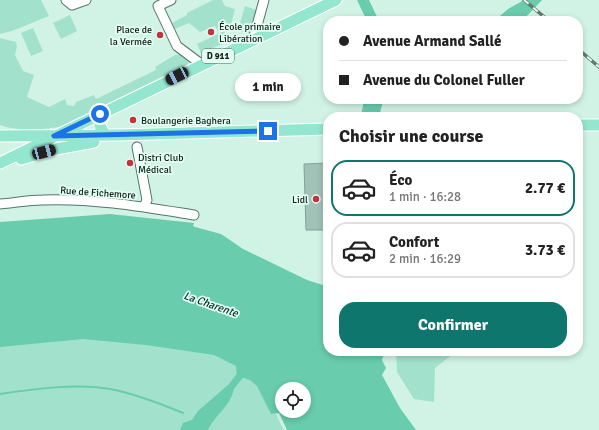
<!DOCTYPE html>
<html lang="fr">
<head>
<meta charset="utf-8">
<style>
  :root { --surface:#fff; --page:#f2f2f2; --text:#222; --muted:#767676; --line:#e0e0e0; --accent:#0f766e }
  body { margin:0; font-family:Signika,sans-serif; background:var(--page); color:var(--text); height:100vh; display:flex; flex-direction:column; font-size:15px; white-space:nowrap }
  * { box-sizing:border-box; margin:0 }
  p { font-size:13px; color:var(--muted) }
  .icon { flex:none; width:22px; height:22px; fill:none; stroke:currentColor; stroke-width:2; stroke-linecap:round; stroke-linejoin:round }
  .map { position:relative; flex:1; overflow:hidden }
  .drawer { position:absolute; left:323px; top:112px; width:260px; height:244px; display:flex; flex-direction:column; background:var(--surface); border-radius:16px; box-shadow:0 2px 6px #0003 }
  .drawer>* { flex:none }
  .banner { position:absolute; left:323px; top:16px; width:260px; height:88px; border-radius:16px; box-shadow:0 2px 6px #0003; display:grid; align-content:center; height:88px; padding:0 16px; background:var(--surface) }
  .tools { position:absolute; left:275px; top:382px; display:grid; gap:8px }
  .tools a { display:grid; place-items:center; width:36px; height:36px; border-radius:50%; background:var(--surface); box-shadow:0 2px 6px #0003; font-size:20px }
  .end { position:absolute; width:18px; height:18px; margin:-9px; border:5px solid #1a73e8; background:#fff; box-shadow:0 0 0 2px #fff }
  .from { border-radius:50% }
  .bubble { position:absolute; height:28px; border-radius:14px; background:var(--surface); box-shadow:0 2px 6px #0003; font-size:13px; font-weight:700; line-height:28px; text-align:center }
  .car { position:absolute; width:12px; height:24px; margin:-12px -6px; border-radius:5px; box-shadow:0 0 3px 1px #0007; background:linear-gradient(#222 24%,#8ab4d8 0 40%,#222 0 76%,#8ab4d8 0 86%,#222 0) }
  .banner b { display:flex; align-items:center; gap:14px; height:38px; font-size:15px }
  .banner b+b { border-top:1px solid var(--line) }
  .banner i { width:10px; height:10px; background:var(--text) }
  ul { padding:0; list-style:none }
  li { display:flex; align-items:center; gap:12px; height:56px; margin:0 8px 6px; padding:0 8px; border:2px solid var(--line); border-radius:16px }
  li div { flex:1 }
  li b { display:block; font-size:15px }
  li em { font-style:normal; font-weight:700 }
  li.active { border-color:var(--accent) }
  li>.icon { width:36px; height:36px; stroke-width:1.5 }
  h2 { padding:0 16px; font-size:18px; line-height:48px }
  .action { display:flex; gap:8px; margin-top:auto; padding:8px 16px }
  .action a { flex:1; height:46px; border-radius:16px; background:var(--accent); color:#fff; font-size:16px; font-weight:700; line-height:46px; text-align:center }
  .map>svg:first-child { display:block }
  .green { fill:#a2e2cc }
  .water { fill:#68ccad; fill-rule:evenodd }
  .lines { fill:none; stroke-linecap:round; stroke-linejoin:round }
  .stream { stroke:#68ccad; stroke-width:2 }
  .canal { stroke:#68ccad; stroke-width:7 }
  .building { fill:#a1c2b6; stroke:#81a296 }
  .minor-casing { stroke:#56756a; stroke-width:11 }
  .major-casing { stroke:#fff; stroke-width:13 }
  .minor { stroke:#fff; stroke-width:9 }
  .major { stroke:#94e6cf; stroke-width:11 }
  .rail-casing { stroke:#647b72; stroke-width:3.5 }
  .rail { stroke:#e3fff4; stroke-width:2; stroke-dasharray:6; stroke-linecap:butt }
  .route { stroke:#1a73e8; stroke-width:5 }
  .poi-dot { fill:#c33340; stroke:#e3fff4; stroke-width:1.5 }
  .labels { text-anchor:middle; stroke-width:3.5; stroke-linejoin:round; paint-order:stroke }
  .shield { fill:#e3fff4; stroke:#50625b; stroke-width:1 }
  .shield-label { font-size:9px; font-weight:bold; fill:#111e19 }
  .poi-label { font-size:10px; fill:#111e19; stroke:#e3fff4; text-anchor:start }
  .street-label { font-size:10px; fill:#111e19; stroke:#e3fff4 }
  .water-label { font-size:11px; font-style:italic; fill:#023226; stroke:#e3fff4 }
</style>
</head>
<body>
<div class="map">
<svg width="599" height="430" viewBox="0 0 599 430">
  <rect width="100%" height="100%" fill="#d1f3e6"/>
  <path class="green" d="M 0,0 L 41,0 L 49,16 L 12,31 L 0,34 Z
    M 213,0 L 222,0 L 225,6 L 235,9 L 231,25 L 218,31 L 215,26 L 200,32 L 189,23 L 175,29 L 172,23 L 187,15 L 187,13 Z
    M 245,6 L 257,10 L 250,34 L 238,30 Z
    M 70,15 L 77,31 L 61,39 L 53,23 Z
    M 33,28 L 43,51 L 31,56 L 21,33 Z
    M 224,31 L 229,41 L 201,53 L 197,44 Z
    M 0,38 L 16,42 L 17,46 L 15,55 L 23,71 L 34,75 L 27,97 L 49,107 L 65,99 L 67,105 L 74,106 L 76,102 L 94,95 L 96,99 L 156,70 L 155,67 L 175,55 L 182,54 L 188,57 L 189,67 L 63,126 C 44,130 19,132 0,125 Z
    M 84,313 L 248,362 L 284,430 L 0,430 L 0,323 Z
    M 396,351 L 457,351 L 435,368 L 434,402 L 414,399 L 397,372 Z"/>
  <path class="water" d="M 357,0 L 369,0 L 379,21 L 367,21 Z
    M 524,0 L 542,0 L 522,21 L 494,21 L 508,9 Z
    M 364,99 L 386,99 L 382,105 L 379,117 L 361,117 Z
    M 110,214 L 194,223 L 193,226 L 195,227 L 221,234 L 243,249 L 307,280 L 326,286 L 328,288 L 328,351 L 385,351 L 382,360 L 386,368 L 382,375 L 400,408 L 416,430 L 287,430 L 279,413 L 271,414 L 257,386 L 250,380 L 237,376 L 236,366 L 214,355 L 146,345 L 83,339 L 0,347 L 0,222 ZM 282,389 L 304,389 L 304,411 L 282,411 Z
    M 228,385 L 234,385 C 234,404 215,414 208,430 L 180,430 L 183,423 L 192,420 L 198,411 Z"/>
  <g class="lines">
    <path class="stream" d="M 0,394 C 33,389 77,383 110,389 C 136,394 159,403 183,413"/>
    <path class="canal" d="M 228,391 L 245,369"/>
  </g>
  <path class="building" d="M 328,163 L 328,230 L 306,230 L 304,164 Z"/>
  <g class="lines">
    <defs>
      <path id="minor" d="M 66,0 L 72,5 L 86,0
        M 171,0 L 158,6 L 177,46 L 201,64
        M 253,40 L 264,0
        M 137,147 L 147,200 L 144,207
        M 0,204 C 14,203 28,200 42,200 C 93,198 144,207 194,215"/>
      <path id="major" d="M 100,114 L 100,126 L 105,135
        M 578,125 L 599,125
        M 0,136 L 119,135 L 328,129
        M 21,159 L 56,149 L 94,142
        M 0,163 L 336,0"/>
    </defs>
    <use href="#minor" class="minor-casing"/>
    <use href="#major" class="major-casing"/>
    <use href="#minor" class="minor"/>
    <use href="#major" class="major"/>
    <defs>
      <path id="rail" d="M 524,0 L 549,21
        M 578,49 L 599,67"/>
    </defs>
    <use href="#rail" class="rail-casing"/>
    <use href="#rail" class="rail"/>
  </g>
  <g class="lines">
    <path class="route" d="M 100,114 L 54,136 L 268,131"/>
  </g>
  <g class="poi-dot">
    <circle cx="211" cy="32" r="4"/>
    <circle cx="160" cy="35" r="4"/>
    <circle cx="133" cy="120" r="4"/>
    <circle cx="130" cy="163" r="4"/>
    <circle cx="316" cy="199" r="4"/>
  </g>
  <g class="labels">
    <rect class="shield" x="202" y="49" width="32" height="14" rx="3"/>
    <g class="shield-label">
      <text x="218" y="59">D 911</text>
    </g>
    <g class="poi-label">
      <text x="219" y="30">École primaire<tspan x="219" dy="12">Libération</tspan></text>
      <text x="152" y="33" text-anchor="end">Place de<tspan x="152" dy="12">la Vermée</tspan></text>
      <text x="141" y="124">Boulangerie Baghera</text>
      <text x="138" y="161">Distri Club<tspan x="138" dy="12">Médical</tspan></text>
      <text x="308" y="203" text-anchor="end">Lidl</text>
    </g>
    <g class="street-label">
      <text transform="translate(98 192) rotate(4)" y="4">Rue de Fichemore</text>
    </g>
    <g class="water-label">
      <text transform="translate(211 304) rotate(19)" y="4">La Charente</text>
    </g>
  </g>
</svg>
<div class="tools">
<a><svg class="icon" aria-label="locate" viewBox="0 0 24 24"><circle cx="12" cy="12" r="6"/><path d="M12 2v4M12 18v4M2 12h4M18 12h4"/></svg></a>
</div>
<i class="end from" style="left:100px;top:114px"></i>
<i class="end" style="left:268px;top:131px"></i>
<div class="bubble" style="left:235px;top:73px;width:66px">1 min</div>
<i class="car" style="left:177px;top:76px;rotate:244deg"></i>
<i class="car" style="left:44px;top:152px;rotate:75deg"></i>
<div class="banner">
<b><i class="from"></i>Avenue Armand Sallé</b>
<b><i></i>Avenue du Colonel Fuller</b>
</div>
<section class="drawer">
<h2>Choisir une course</h2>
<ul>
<li class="active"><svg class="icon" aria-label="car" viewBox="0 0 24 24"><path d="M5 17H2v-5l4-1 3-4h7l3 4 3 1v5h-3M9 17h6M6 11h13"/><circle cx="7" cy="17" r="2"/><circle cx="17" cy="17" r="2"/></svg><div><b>Éco</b><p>1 min · 16:28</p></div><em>2.77 €</em></li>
<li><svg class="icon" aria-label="car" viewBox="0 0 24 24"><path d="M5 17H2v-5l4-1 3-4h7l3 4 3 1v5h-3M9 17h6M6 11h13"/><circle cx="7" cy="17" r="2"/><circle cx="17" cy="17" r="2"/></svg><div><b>Confort</b><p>2 min · 16:29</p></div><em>3.73 €</em></li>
</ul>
<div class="action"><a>Confirmer</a></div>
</section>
</div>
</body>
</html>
